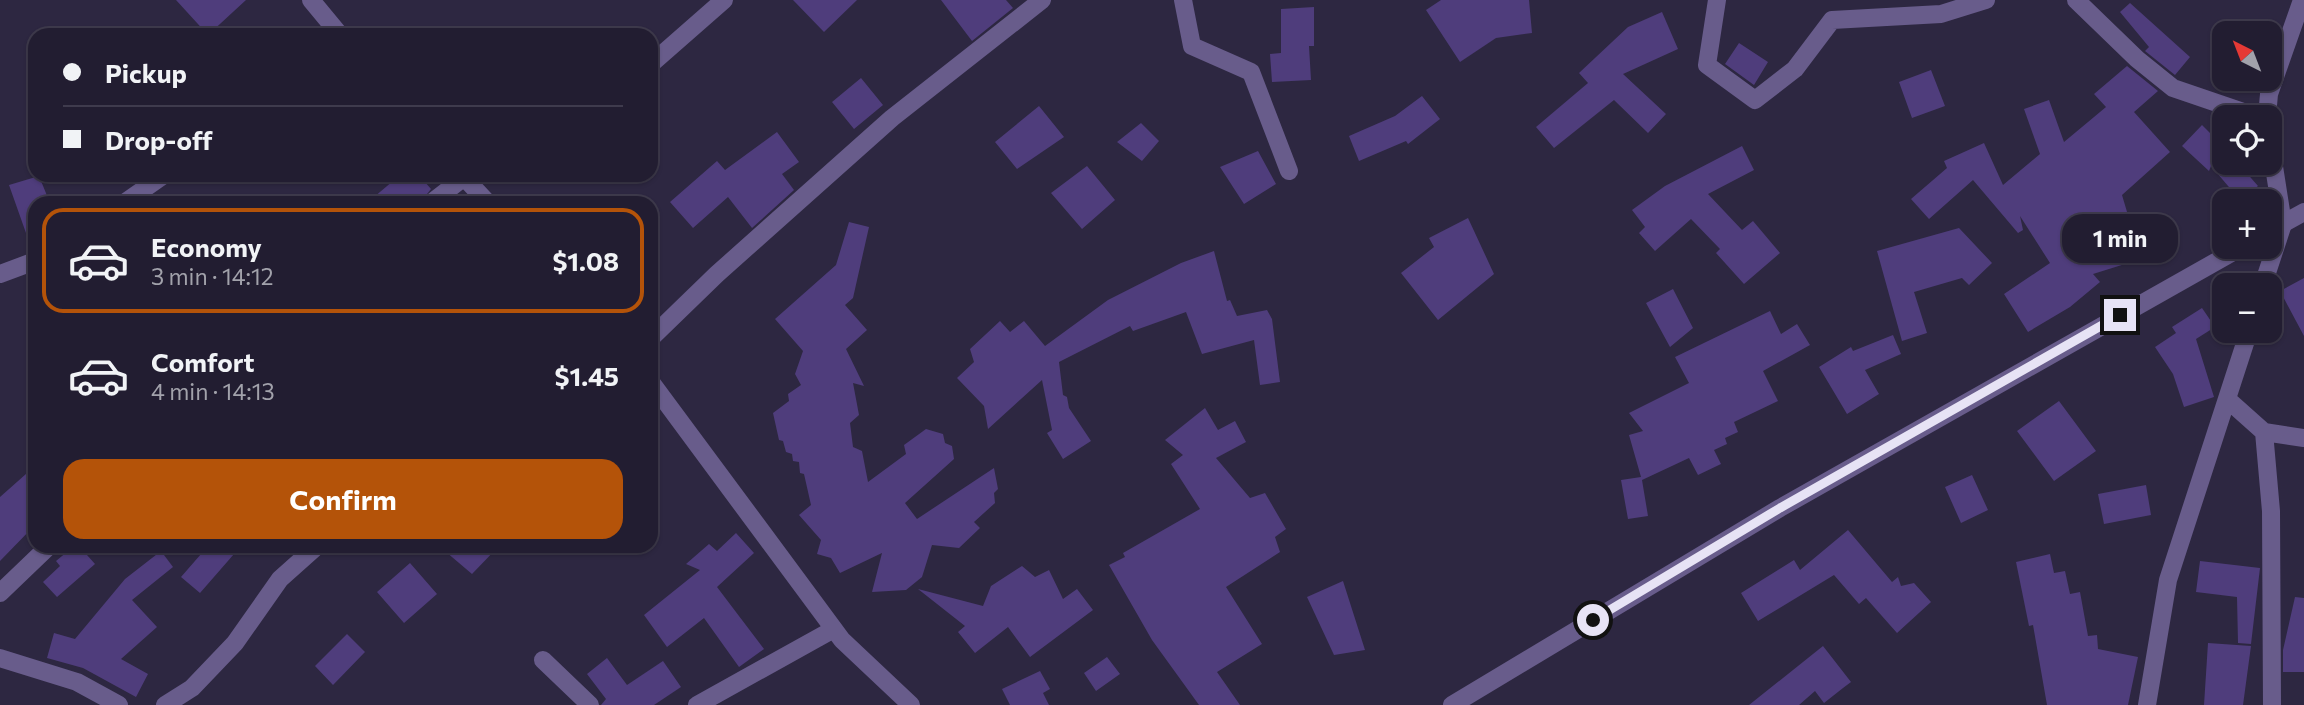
<!DOCTYPE html>
<html lang="en">
<head>
<meta charset="utf-8">
<style>
  :root { --surface:#221d31; --page:#2e2a3d; --text:#f1f3f6; --muted:#a2a2ab; --line:#3f3b4d; --accent:#b45309 }
  body { margin:0; font-family:Commissioner,sans-serif; background:var(--page); color:var(--text); height:100vh; display:flex; flex-direction:column; font-size:26px; white-space:nowrap }
  * { box-sizing:border-box; margin:0 }
  p { font-size:23px; color:var(--muted) }
  .icon { flex:none; width:38px; height:38px; fill:none; stroke:currentColor; stroke-width:2; stroke-linecap:round; stroke-linejoin:round }
  .map { position:relative; flex:1; overflow:hidden }
  .sheet { position:absolute; left:28px; top:196px; width:630px; height:357px; display:flex; flex-direction:column; background:var(--surface); border-radius:21px; box-shadow:0 2px 5px #0004,0 0 0 2px var(--line) }
  .sheet>* { flex:none }
  .banner { position:absolute; left:28px; top:28px; width:630px; height:154px; border-radius:21px; box-shadow:0 2px 5px #0004,0 0 0 2px var(--line); display:grid; align-content:center; height:154px; padding:0 35px; background:var(--surface) }
  .needle { width:46px; rotate:318deg }
  .buttons { position:absolute; left:2212px; top:21px; display:grid; gap:14px }
  .buttons a { display:grid; place-items:center; width:70px; height:70px; border-radius:14px; background:var(--surface); box-shadow:0 2px 5px #0004,0 0 0 2px var(--line); font-size:35px }
  .end { position:absolute; width:32px; height:32px; margin:-16px; border:9px solid #e7e3f5; background:#111; box-shadow:0 0 0 4px #111 }
  .from { border-radius:50% }
  .bubble { position:absolute; height:49px; border-radius:21px; background:var(--surface); box-shadow:0 2px 5px #0004,0 0 0 2px var(--line); font-size:23px; font-weight:700; line-height:49px; text-align:center }
  .banner b { display:flex; align-items:center; gap:24px; height:66px; font-size:26px }
  .banner b+b { border-top:2px solid var(--line) }
  .banner i { width:18px; height:18px; background:var(--text) }
  ul { padding:12px 0 0; list-style:none }
  li { display:flex; align-items:center; gap:21px; height:105px; margin:0 14px 10px; padding:0 21px; border:4px solid transparent; border-radius:21px }
  li div { flex:1 }
  li b { display:block; font-size:26px }
  li em { font-style:normal; font-weight:700 }
  li.current { border-color:var(--accent) }
  li>.icon { width:63px; height:63px; stroke-width:1.5 }
  .cta { display:flex; gap:14px; margin-top:auto; padding:14px 35px }
  .cta a { flex:1; height:80px; border-radius:21px; background:var(--accent); color:#fff; font-size:28px; font-weight:700; line-height:80px; text-align:center }
  .map>svg:first-child { display:block }
  .building { fill:#4f3d7c }
  .lines { fill:none; stroke-linecap:round; stroke-linejoin:round }
  .minor { stroke:#685c8b; stroke-width:18 }
  .tertiary { stroke:#685c8b; stroke-width:18 }
  .route { stroke:#e7e3f5; stroke-width:9 }
</style>
</head>
<body>
<div class="map">
<svg width="2304" height="705" viewBox="0 0 2304 705">
  <rect width="100%" height="100%" fill="#2d2741"/>
  <path class="building" d="M 176,0 L 246,0 L 208,35 Z
    M 793,0 L 857,0 L 824,32 Z
    M 941,0 L 1006,0 L 1013,8 L 972,41 Z
    M 1441,0 L 1529,0 L 1532,33 L 1496,38 L 1460,62 L 1426,10 Z
    M 2130,3 L 2190,57 L 2175,75 L 2145,51 L 2149,47 L 2120,12 Z
    M 1314,7 L 1314,46 L 1309,46 L 1311,80 L 1272,82 L 1270,54 L 1281,53 L 1281,9 Z
    M 1662,12 L 1678,49 L 1623,74 L 1666,114 L 1648,133 L 1614,100 L 1554,148 L 1536,127 L 1588,83 L 1579,73 L 1628,27 Z
    M 1739,43 L 1768,62 L 1754,85 L 1725,64 Z
    M 2127,66 L 2158,91 L 2134,112 L 2170,152 L 2122,195 L 2141,259 L 2093,274 L 2100,282 L 2070,307 L 2028,332 L 2004,294 L 2050,263 L 2020,216 L 2023,230 L 2018,233 L 1973,180 L 1929,219 L 1911,199 L 1947,168 L 1944,161 L 1984,143 L 2003,185 L 2040,154 L 2024,109 L 2049,100 L 2064,142 L 2106,107 L 2094,94 Z
    M 1931,70 L 1945,106 L 1912,118 L 1899,82 Z
    M 861,78 L 883,105 L 854,129 L 832,102 Z
    M 1422,96 L 1440,119 L 1408,144 L 1406,141 L 1359,161 L 1349,136 L 1395,116 Z
    M 1039,106 L 1064,137 L 1017,169 L 995,142 Z
    M 1141,123 L 1159,141 L 1142,161 L 1117,142 Z
    M 2202,125 L 2224,147 L 2224,163 L 2238,163 L 2258,186 L 2240,200 L 2211,166 L 2209,171 L 2182,146 Z
    M 777,132 L 799,162 L 782,174 L 794,190 L 752,228 L 728,197 L 693,228 L 670,202 L 717,161 L 725,170 Z
    M 1742,146 L 1754,170 L 1708,194 L 1742,230 L 1753,221 L 1780,253 L 1744,284 L 1716,253 L 1720,249 L 1691,219 L 1655,251 L 1639,233 L 1645,227 L 1632,210 L 1665,186 Z
    M 1258,151 L 1276,184 L 1244,204 L 1220,167 Z
    M 1087,166 L 1115,200 L 1082,229 L 1051,193 Z
    M 400,175 L 419,175 L 431,189 L 420,203 L 367,203 Z
    M 39,176 L 50,203 L 35,203 L 35,249 L 32,250 L 9,185 Z
    M 1468,218 L 1494,274 L 1438,320 L 1401,273 L 1434,247 L 1429,238 Z
    M 849,222 L 869,227 L 853,298 L 845,305 L 867,330 L 846,349 L 864,386 L 853,383 L 859,415 L 850,423 L 853,447 L 862,451 L 868,482 L 906,454 L 904,445 L 926,429 L 943,434 L 945,443 L 952,446 L 954,459 L 905,503 L 917,519 L 994,468 L 998,489 L 994,493 L 995,503 L 974,522 L 980,528 L 959,548 L 932,545 L 922,577 L 906,590 L 872,592 L 882,553 L 840,573 L 831,558 L 817,554 L 821,540 L 799,515 L 811,505 L 804,474 L 800,473 L 799,462 L 793,461 L 792,454 L 786,452 L 783,441 L 779,440 L 773,413 L 789,401 L 788,394 L 801,385 L 795,374 L 803,351 L 775,319 L 836,265 Z
    M 1959,228 L 1992,263 L 1969,285 L 1962,278 L 1914,292 L 1927,333 L 1902,341 L 1877,251 Z
    M 1214,251 L 1227,301 L 1230,300 L 1237,316 L 1267,310 L 1272,319 L 1280,382 L 1260,385 L 1254,340 L 1202,354 L 1186,312 L 1133,331 L 1130,326 L 1059,362 L 1063,395 L 1067,397 L 1069,408 L 1091,441 L 1063,459 L 1047,433 L 1052,430 L 1042,380 L 988,429 L 984,406 L 957,378 L 974,362 L 970,349 L 1000,321 L 1010,332 L 1024,321 L 1045,346 L 1108,300 L 1181,263 Z
    M 2304,278 L 2304,336 L 2280,291 Z
    M 1673,289 L 1693,328 L 1670,347 L 1646,303 Z
    M 2202,308 L 2215,327 L 2196,339 L 2214,397 L 2184,407 L 2173,374 L 2155,347 L 2176,333 L 2172,327 Z
    M 1770,311 L 1781,334 L 1797,324 L 1810,345 L 1763,371 L 1778,401 L 1734,422 L 1738,432 L 1725,438 L 1727,444 L 1714,450 L 1721,464 L 1698,475 L 1689,458 L 1642,480 L 1648,516 L 1628,519 L 1621,480 L 1641,477 L 1629,435 L 1643,431 L 1629,413 L 1689,383 L 1675,357 Z
    M 1893,335 L 1901,354 L 1865,370 L 1879,394 L 1847,414 L 1819,367 L 1851,347 L 1853,351 Z
    M 2059,401 L 2096,451 L 2054,481 L 2017,431 Z
    M 1205,408 L 1218,430 L 1235,421 L 1246,442 L 1216,458 L 1250,498 L 1265,493 L 1286,529 L 1275,537 L 1280,552 L 1226,587 L 1262,644 L 1217,672 L 1240,705 L 1199,705 L 1152,640 L 1109,565 L 1125,557 L 1123,553 L 1200,509 L 1171,464 L 1183,455 L 1165,440 Z
    M 35,466 L 35,525 L 0,561 L 0,497 Z
    M 1972,475 L 1988,510 L 1961,523 L 1945,487 Z
    M 2146,485 L 2151,515 L 2104,524 L 2098,494 Z
    M 1848,530 L 1892,582 L 1898,577 L 1901,586 L 1914,583 L 1931,602 L 1897,633 L 1866,598 L 1859,604 L 1834,575 L 1758,621 L 1741,593 L 1794,560 L 1800,570 Z
    M 736,533 L 754,553 L 717,587 L 764,649 L 739,667 L 704,618 L 667,647 L 644,615 L 700,570 L 686,564 L 709,544 L 717,551 Z
    M 74,546 L 79,546 L 95,564 L 57,597 L 43,582 L 60,566 L 56,561 Z
    M 208,546 L 241,546 L 200,593 L 181,577 Z
    M 439,546 L 499,546 L 472,574 Z
    M 161,551 L 173,567 L 132,600 L 157,627 L 121,659 L 148,674 L 136,697 L 83,668 L 47,658 L 54,633 L 75,639 L 125,579 Z
    M 2050,554 L 2054,573 L 2065,571 L 2070,594 L 2080,592 L 2088,636 L 2097,635 L 2098,649 L 2138,657 L 2128,705 L 2047,705 L 2033,625 L 2029,626 L 2016,562 Z
    M 2200,561 L 2260,568 L 2251,644 L 2238,643 L 2237,597 L 2196,592 Z
    M 410,563 L 437,594 L 404,623 L 377,592 Z
    M 1022,566 L 1035,577 L 1049,570 L 1063,599 L 1077,589 L 1093,610 L 1030,657 L 1008,627 L 975,653 L 958,632 L 965,626 L 918,589 L 983,606 L 991,586 Z
    M 1343,581 L 1365,650 L 1334,655 L 1307,597 Z
    M 2295,597 L 2304,598 L 2304,672 L 2283,672 L 2283,650 Z
    M 347,634 L 365,652 L 333,685 L 315,666 Z
    M 2208,643 L 2251,646 L 2243,705 L 2204,705 Z
    M 1823,646 L 1851,682 L 1843,688 L 1824,703 L 1815,691 L 1799,705 L 1749,705 Z
    M 1107,657 L 1120,674 L 1096,691 L 1084,673 Z
    M 607,658 L 627,685 L 663,661 L 681,687 L 654,705 L 601,705 L 606,699 L 587,674 Z
    M 1040,671 L 1050,689 L 1043,693 L 1049,705 L 1010,705 L 1002,689 Z"/>
  <g class="lines">
    <path class="minor" d="M 311,0 L 340,35
      M 1183,0 L 1192,46 L 1251,72 L 1289,171
      M 1717,0 L 1707,65 L 1755,100 L 1795,69 L 1832,20 L 1941,14 L 1986,0
      M 2076,0 L 2137,59 L 2173,88 L 2258,117
      M 651,64 L 724,0
      M 2267,117 L 2269,94 L 2302,0
      M 462,175 L 488,203
      M 124,203 L 164,175
      M 431,203 L 467,175
      M 0,274 L 35,261
      M 2263,285 L 2283,224 L 2270,141
      M 651,338 L 717,274 L 892,118 L 1042,0
      M 651,382 L 842,640 L 911,705
      M 2227,399 L 2264,432 L 2271,511 L 2272,705
      M 2264,432 L 2304,438
      M 0,593 L 49,546
      M 0,658 L 77,682 L 119,705
      M 543,660 L 590,705
      M 165,705 L 192,688 L 235,643 L 280,579 L 317,546
      M 697,705 L 834,629
      M 2147,705 L 2168,580 L 2249,331"/>
    <path class="tertiary" d="M 2270,231 L 2304,212
      M 1452,705 L 1780,508 L 2242,247"/>
  </g>
  <g class="lines">
    <path class="route" d="M 1593,620 L 1780,508 L 2120,315"/>
  </g>
</svg>
<div class="buttons">
<a><svg class="needle" viewBox="-14 -14 28 28"><path d="M0-13l5 13h-10z" fill="#e53935"/><path d="M0 13l5-13h-10z" fill="#a2a2ab"/></svg></a>
<a><svg class="icon" aria-label="locate" viewBox="0 0 24 24"><circle cx="12" cy="12" r="6"/><path d="M12 2v4M12 18v4M2 12h4M18 12h4"/></svg></a>
<a>+</a>
<a>−</a>
</div>
<i class="end from" style="left:1593px;top:620px"></i>
<i class="end" style="left:2120px;top:315px"></i>
<div class="bubble" style="left:2062px;top:214px;width:116px">1 min</div>
<div class="banner">
<b><i class="from"></i>Pickup</b>
<b><i></i>Drop-off</b>
</div>
<section class="sheet">
<ul>
<li class="current"><svg class="icon" aria-label="car" viewBox="0 0 24 24"><path d="M5 17H2v-5l4-1 3-4h7l3 4 3 1v5h-3M9 17h6M6 11h13"/><circle cx="7" cy="17" r="2"/><circle cx="17" cy="17" r="2"/></svg><div><b>Economy</b><p>3 min · 14:12</p></div><em>$1.08</em></li>
<li><svg class="icon" aria-label="car" viewBox="0 0 24 24"><path d="M5 17H2v-5l4-1 3-4h7l3 4 3 1v5h-3M9 17h6M6 11h13"/><circle cx="7" cy="17" r="2"/><circle cx="17" cy="17" r="2"/></svg><div><b>Comfort</b><p>4 min · 14:13</p></div><em>$1.45</em></li>
</ul>
<div class="cta"><a>Confirm</a></div>
</section>
</div>
</body>
</html>
